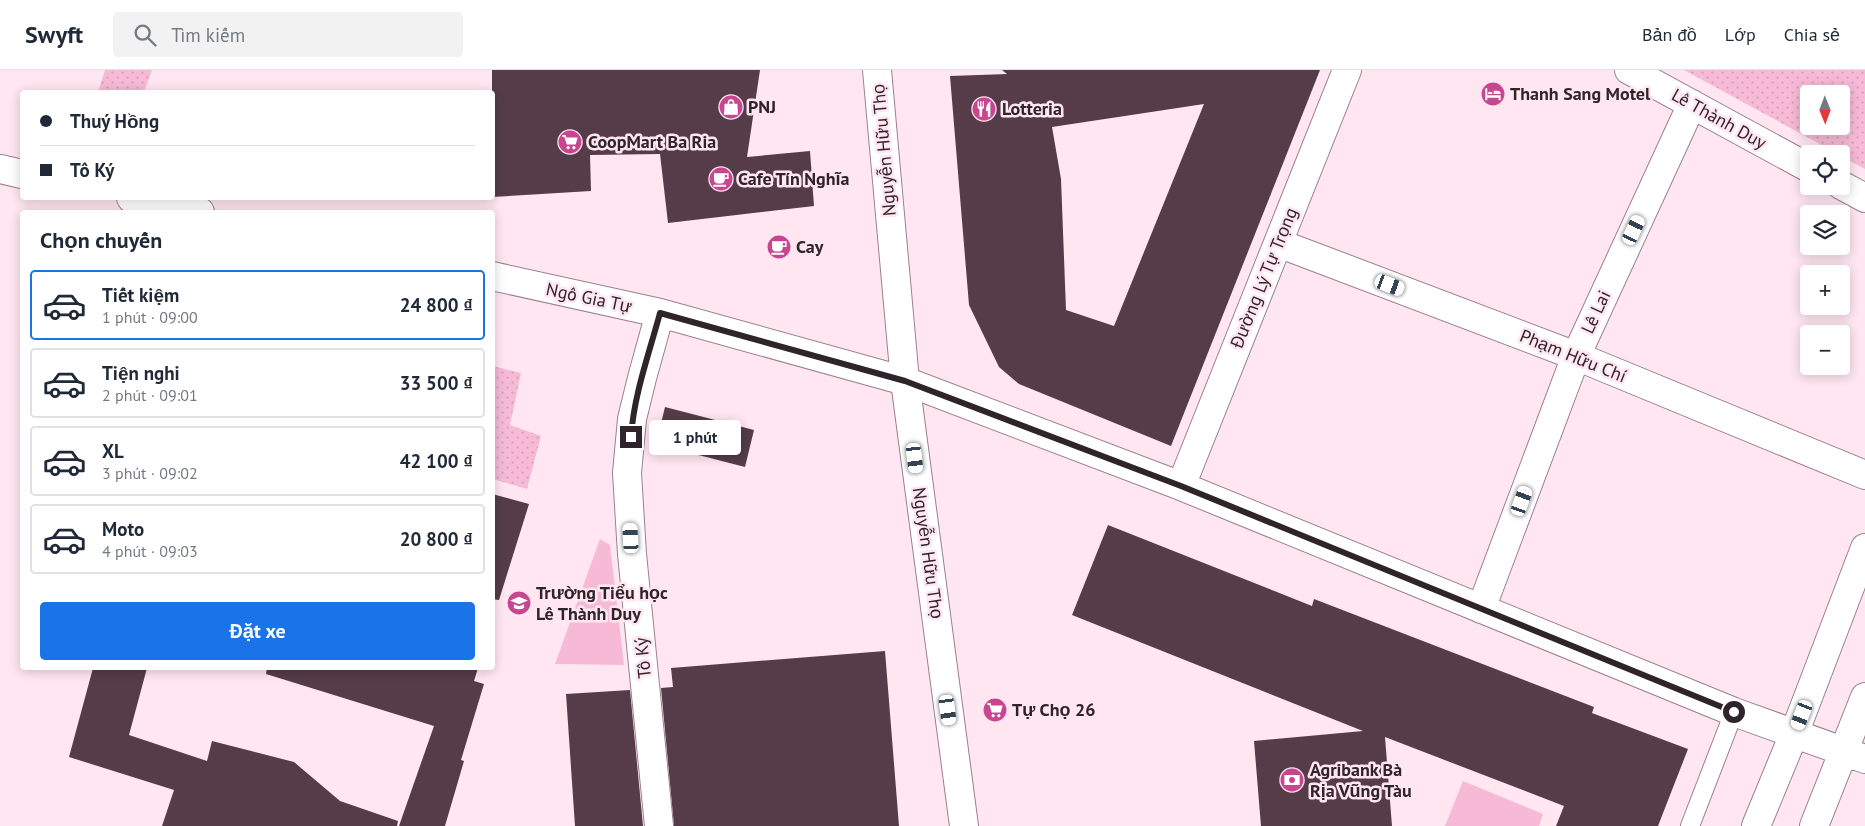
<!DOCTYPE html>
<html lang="vi">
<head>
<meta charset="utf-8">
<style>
  :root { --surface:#fff; --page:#f2f2f3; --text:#1f2937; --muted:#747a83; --line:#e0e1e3; --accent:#1a73e8 }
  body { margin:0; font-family:"PT Sans",sans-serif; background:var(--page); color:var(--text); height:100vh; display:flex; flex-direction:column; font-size:19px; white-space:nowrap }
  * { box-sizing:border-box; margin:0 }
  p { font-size:16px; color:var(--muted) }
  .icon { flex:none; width:28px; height:28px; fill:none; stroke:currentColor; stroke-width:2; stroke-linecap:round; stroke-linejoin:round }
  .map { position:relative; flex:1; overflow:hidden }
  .sheet { position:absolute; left:20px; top:140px; width:475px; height:460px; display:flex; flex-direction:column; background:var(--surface); border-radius:5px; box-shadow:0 2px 12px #0003 }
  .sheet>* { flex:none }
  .hud { position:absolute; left:20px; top:20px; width:475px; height:110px; border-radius:5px; box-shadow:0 2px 12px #0003; display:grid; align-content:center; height:110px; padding:0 20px; background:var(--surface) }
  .needle { width:32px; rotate:179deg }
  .fabs { position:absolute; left:1800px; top:15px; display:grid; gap:10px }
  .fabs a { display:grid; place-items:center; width:50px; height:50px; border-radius:5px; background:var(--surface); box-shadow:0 2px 12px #0003; font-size:25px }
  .end { position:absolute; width:22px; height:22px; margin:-11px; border:6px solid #2f2429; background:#fff; box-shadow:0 0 0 2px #fff }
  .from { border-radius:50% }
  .bubble { position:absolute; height:35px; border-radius:5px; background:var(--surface); box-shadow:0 2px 12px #0003; font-size:16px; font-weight:700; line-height:35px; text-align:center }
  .car { position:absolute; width:15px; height:30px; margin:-15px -8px; border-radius:6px; box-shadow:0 0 4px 1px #0007; background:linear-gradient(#fff 24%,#345 0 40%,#fff 0 76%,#345 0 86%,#fff 0) }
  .hud b { display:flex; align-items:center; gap:18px; height:48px; font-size:19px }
  .hud b+b { border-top:1px solid var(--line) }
  .hud i { width:12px; height:12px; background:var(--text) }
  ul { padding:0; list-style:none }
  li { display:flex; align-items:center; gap:15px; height:70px; margin:0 10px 8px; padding:0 10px; border:2px solid var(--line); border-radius:5px }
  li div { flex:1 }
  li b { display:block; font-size:19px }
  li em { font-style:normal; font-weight:700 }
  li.selected { border-color:var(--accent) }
  li>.icon { width:45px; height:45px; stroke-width:1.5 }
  h2 { padding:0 20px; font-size:22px; line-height:60px }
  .primary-button { display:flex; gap:10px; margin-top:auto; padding:10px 20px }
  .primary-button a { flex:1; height:58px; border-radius:5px; background:var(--accent); color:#fff; font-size:20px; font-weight:700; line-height:58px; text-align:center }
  header { display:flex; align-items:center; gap:30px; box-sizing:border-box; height:70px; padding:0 25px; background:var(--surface); border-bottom:1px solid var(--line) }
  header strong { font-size:24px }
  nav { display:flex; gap:28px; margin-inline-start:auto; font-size:18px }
  .search { width:350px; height:45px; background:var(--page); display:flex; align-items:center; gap:12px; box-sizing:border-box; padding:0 18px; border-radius:5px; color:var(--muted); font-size:19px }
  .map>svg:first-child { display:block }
  .grass { fill:url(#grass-dots); fill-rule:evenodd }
  .park { fill:#f7bad6 }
  .building { fill:#553c48; fill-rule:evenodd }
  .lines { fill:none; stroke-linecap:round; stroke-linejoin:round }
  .lane-casing { stroke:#9c808d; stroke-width:20 }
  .street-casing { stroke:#9c808d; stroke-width:30 }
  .secondary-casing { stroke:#9c808d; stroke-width:30 }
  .lane { stroke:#fff; stroke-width:18 }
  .street { stroke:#fff; stroke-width:28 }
  .secondary { stroke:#fff; stroke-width:28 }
  .route { stroke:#2f2429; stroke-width:6 }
  .labels { text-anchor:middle; stroke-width:5; stroke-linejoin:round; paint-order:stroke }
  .poi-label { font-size:18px; font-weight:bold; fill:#2f2429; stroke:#ffe6f1; text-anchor:start }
  .street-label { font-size:18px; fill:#2f2429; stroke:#ffe6f1 }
</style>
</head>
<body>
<header>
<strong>Swyft</strong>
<div class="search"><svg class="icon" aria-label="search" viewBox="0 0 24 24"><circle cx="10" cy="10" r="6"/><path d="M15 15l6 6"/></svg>Tìm kiếm</div>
<nav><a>Bản đồ</a><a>Lớp</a><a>Chia sẻ</a></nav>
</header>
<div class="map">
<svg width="1865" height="756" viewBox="0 0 1865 756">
  <defs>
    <pattern id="grass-dots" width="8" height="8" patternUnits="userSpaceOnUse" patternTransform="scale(1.25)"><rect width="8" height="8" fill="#f7bad6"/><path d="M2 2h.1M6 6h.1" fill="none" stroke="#d4a0b8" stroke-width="1.8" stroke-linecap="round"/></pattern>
  </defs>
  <rect width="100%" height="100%" fill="#ffe6f1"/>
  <path class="grass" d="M 105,0 L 152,0 L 144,22 L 98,22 Z
    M 1684,0 L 1865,0 L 1865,99 L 1841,86 L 1841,84 L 1838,84 ZM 1809,24 L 1841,24 L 1841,56 L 1809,56 Z
    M 492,296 L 521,303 L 510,355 L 541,366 L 527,419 L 493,409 Z"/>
  <path class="park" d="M 600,469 L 610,475 L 624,595 L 555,594 Z
    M 1463,711 L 1543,744 L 1539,756 L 1445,756 Z"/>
  <path class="building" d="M 492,0 L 760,0 L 747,87 L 810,81 L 814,136 L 668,153 L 660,84 L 590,85 L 591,121 L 492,127 Z
    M 1002,0 L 1320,0 L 1171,376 L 1019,314 L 999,297 L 969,235 L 950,6 L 1007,4 ZM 1204,34 L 1114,256 L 1066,240 L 1061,109 L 1052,57 Z
    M 665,337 L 754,360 L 745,397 L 656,374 Z
    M 492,424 L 529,434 L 499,530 L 492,529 Z
    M 1108,455 L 1312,536 L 1314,529 L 1594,637 L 1592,643 L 1688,679 L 1658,756 L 1556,756 L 1564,736 L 1385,667 L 1392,756 L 1261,756 L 1254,671 L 1363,661 L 1072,545 Z
    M 885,581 L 899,756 L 674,756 L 661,618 L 673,617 L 671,598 Z
    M 93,598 L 147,598 L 129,665 L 207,691 L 212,671 L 294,692 L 340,731 L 398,751 L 397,756 L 162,756 L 174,720 L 69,687 Z
    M 267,598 L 478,598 L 474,611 L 484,614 L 461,690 L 464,691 L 445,756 L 399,756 L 434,656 L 266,604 Z
    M 630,620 L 643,756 L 575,756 L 566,624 Z"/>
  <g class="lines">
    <defs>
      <path id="lane" d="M 1690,756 L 1734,642"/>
      <path id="street" d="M 1629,0 L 1809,98
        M 0,99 L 22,104
        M 1841,115 L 1865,128
        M 131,128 L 200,142
        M 1278,173 L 1576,286 L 1865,405
        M 492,206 L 660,243 L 905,311 L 1181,416 L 1734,642 L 1865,689
        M 1181,416 L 1347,0
        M 1481,539 L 1576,286 L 1692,34
        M 659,756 L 632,484 L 627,403 L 632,349 L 642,308 L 660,243
        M 1756,756 L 1794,664 L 1865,478
        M 1814,756 L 1865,627"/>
      <path id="secondary" d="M 877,0 L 905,311 L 964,756"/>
    </defs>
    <use href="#lane" class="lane-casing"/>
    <use href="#street" class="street-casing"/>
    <use href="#secondary" class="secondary-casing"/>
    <use href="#lane" class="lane"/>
    <use href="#street" class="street"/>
    <use href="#secondary" class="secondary"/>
  </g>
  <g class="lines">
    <path class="route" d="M 631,367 C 634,324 649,284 660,243 L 905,311 L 1181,416 L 1734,642"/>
  </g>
  <defs>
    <symbol id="hotel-disc" viewBox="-11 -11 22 22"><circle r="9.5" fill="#c7468f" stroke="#ffe6f1"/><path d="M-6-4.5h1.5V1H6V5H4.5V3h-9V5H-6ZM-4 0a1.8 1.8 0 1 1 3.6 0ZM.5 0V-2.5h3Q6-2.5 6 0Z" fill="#fff"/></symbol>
    <symbol id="shop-disc" viewBox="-11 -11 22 22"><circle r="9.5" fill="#c7468f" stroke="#ffe6f1"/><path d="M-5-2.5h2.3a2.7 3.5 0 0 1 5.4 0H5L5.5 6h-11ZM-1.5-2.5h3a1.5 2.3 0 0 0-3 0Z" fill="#fff"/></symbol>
    <symbol id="restaurant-disc" viewBox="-11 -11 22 22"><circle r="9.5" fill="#c7468f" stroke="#ffe6f1"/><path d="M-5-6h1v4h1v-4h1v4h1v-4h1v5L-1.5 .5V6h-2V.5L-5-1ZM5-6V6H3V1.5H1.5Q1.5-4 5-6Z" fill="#fff"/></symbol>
    <symbol id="supermarket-disc" viewBox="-11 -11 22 22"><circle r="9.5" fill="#c7468f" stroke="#ffe6f1"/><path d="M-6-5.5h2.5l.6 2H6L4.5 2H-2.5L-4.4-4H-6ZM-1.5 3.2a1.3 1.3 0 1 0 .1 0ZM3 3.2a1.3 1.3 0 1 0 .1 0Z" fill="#fff"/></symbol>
    <symbol id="cafe-disc" viewBox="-11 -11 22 22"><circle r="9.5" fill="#c7468f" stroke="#ffe6f1"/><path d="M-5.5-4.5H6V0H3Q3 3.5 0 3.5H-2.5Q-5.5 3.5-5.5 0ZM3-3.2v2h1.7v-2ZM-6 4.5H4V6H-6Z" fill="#fff"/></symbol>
    <symbol id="school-disc" viewBox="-11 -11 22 22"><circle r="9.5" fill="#c7468f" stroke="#ffe6f1"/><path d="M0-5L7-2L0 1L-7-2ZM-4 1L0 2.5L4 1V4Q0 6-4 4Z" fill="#fff"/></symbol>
    <symbol id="bank-disc" viewBox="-11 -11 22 22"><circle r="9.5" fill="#c7468f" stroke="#ffe6f1"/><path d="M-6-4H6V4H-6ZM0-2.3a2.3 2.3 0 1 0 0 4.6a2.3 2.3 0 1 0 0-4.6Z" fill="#fff"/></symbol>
  </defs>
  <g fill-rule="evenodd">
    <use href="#hotel-disc" x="1479" y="10" width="28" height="28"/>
    <use href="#shop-disc" x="717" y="23" width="28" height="28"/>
    <use href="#restaurant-disc" x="970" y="25" width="28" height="28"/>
    <use href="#supermarket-disc" x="556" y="58" width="28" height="28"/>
    <use href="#cafe-disc" x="707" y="95" width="28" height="28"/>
    <use href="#cafe-disc" x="765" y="163" width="28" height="28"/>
    <use href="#school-disc" x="505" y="519" width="28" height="28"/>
    <use href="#supermarket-disc" x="981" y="626" width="28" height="28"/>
    <use href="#bank-disc" x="1278" y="696" width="28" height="28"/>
  </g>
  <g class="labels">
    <g class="poi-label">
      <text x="1510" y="30">Thanh Sang Motel</text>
      <text x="748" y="43">PNJ</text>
      <text x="1002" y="45">Lotteria</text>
      <text x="588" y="78">CoopMart Ba Ria</text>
      <text x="738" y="115">Cafe Tín Nghĩa</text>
      <text x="796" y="183">Cay</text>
      <text x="536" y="529">Trường Tiểu học<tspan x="536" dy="21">Lê Thành Duy</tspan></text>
      <text x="1012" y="646">Tự Chọ 26</text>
      <text x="1310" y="706">Agribank Bà<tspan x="1310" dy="21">Rịa Vũng Tàu</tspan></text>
    </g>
    <g class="street-label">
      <text transform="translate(1719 49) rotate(29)" y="6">Lê Thành Duy</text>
      <text transform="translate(884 80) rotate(-95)" y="6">Nguyễn Hữu Thọ</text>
      <text transform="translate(1264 208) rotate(-68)" y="6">Đường Lý Tự Trọng</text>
      <text transform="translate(589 228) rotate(12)" y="6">Ngô Gia Tự</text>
      <text transform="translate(1596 242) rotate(-65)" y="6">Lê Lai</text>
      <text transform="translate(1573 286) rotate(22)" y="6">Phạm Hữu Chí</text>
      <text transform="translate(928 483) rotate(82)" y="6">Nguyễn Hữu Thọ</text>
      <text transform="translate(643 588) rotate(-96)" y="6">Tô Ký</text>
    </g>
  </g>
</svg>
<div class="fabs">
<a><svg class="needle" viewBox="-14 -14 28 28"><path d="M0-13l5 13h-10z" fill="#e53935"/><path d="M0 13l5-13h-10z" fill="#747a83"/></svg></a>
<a><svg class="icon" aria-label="locate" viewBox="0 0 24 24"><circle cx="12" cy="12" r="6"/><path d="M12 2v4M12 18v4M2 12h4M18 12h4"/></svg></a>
<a><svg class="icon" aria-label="layers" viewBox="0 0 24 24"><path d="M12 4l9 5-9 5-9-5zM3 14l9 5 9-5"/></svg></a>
<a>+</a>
<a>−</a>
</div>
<i class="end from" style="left:1734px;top:642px"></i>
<i class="end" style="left:631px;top:367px"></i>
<div class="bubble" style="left:649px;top:350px;width:92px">1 phút</div>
<i class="car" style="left:1634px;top:160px;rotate:25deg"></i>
<i class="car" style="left:1390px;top:215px;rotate:111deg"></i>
<i class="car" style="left:915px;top:388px;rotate:173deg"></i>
<i class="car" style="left:1522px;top:431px;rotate:20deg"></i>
<i class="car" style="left:631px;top:468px;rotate:357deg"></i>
<i class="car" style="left:948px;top:640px;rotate:172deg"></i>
<i class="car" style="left:1802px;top:645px;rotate:201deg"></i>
<div class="hud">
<b><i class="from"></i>Thuý Hồng</b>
<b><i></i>Tô Ký</b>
</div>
<section class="sheet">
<h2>Chọn chuyến</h2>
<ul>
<li class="selected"><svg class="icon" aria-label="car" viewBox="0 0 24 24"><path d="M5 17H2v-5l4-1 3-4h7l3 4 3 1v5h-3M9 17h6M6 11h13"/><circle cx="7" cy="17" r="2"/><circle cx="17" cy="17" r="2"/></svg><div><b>Tiết kiệm</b><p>1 phút · 09:00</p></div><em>24 800 ₫</em></li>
<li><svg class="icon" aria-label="car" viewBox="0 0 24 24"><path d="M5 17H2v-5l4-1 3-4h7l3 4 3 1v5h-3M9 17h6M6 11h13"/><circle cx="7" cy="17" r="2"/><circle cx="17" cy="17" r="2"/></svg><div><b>Tiện nghi</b><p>2 phút · 09:01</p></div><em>33 500 ₫</em></li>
<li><svg class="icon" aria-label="car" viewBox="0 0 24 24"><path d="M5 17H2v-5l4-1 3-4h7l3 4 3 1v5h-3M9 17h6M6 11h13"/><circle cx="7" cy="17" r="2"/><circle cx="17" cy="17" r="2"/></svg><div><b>XL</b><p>3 phút · 09:02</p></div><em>42 100 ₫</em></li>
<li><svg class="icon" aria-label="car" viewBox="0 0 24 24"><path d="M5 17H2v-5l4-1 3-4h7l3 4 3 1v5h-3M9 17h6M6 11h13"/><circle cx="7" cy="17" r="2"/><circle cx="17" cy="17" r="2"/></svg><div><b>Moto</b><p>4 phút · 09:03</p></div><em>20 800 ₫</em></li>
</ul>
<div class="primary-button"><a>Đặt xe</a></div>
</section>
</div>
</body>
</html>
